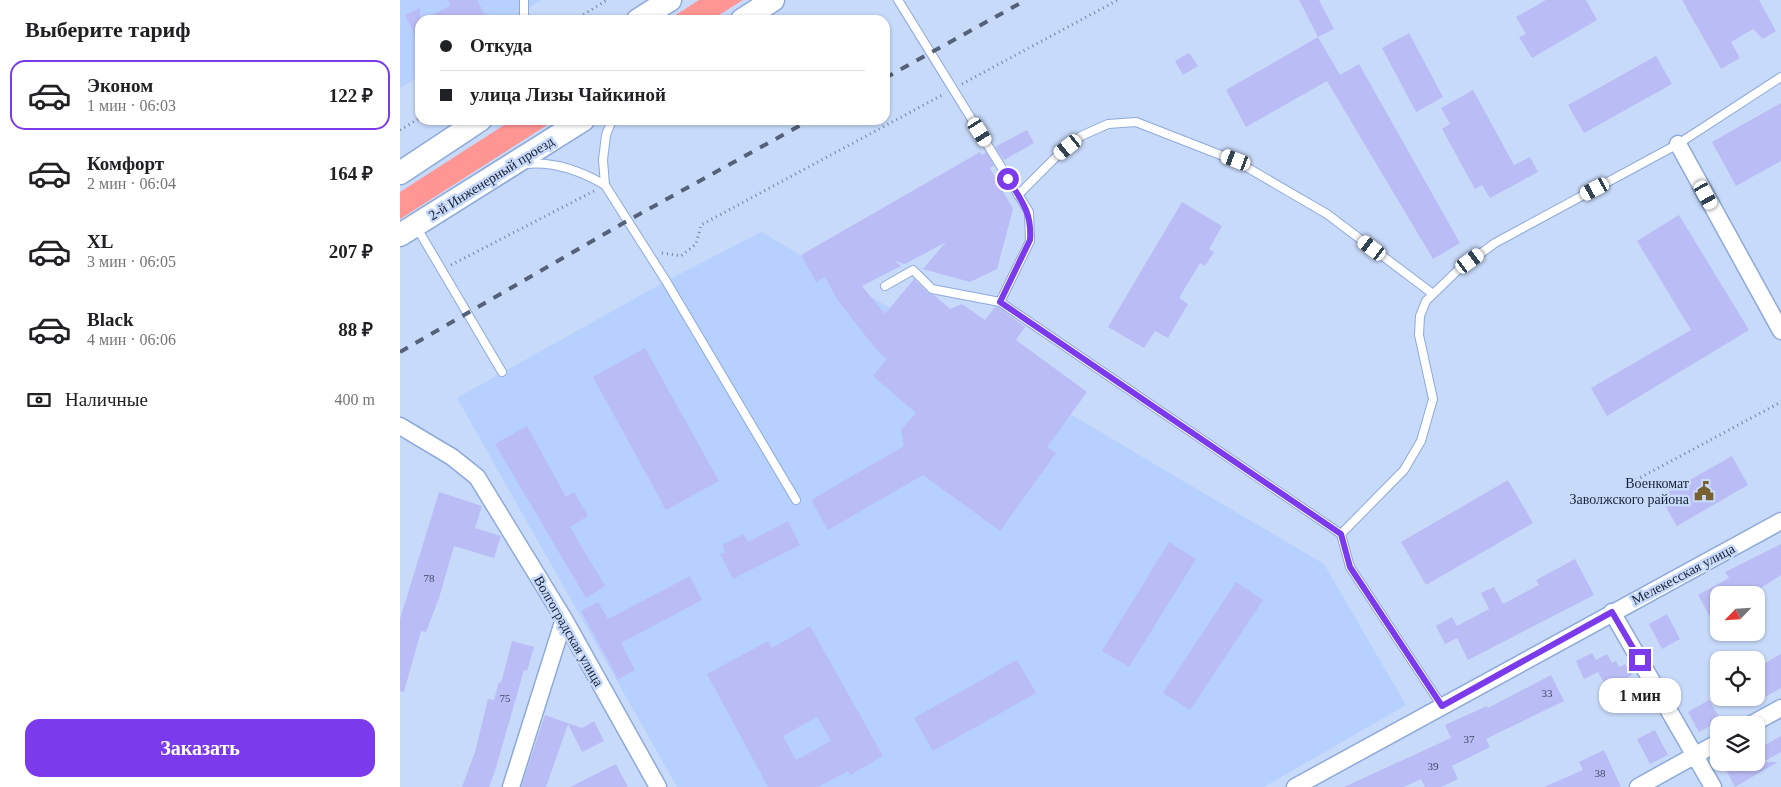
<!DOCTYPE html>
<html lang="ru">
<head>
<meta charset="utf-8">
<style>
  :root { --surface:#fff; --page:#f2f2f2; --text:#202124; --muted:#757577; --line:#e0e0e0; --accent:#7c3aed }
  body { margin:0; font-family:"Times New Roman",serif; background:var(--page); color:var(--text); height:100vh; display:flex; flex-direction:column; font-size:19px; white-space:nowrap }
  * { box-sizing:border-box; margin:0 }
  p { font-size:16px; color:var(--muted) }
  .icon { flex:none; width:28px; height:28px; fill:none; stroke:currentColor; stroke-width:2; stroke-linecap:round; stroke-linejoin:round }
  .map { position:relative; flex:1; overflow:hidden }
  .panel { display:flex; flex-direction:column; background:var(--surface); width:400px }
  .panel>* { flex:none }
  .banner { position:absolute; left:15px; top:15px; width:475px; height:110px; border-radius:15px; box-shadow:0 1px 4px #0004; display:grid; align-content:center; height:110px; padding:0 25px; background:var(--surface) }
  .needle { width:32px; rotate:245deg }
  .fabs { position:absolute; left:1310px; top:586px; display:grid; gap:10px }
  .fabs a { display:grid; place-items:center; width:55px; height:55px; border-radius:10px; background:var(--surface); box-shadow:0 1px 4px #0004; font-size:25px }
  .end { position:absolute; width:22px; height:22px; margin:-11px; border:6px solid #7c3aed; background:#fff; box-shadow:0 0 0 2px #fff }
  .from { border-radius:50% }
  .bubble { position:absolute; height:35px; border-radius:15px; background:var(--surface); box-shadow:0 1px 4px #0004; font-size:16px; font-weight:700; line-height:35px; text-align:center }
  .car { position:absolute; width:15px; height:30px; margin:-15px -8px; border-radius:6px; box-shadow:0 0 4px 1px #0007; background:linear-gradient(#fff 24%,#345 0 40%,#fff 0 76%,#345 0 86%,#fff 0) }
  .banner b { display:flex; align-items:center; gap:18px; height:48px; font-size:19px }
  .banner b+b { border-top:1px solid var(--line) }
  .banner i { width:12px; height:12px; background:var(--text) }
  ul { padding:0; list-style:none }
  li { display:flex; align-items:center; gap:15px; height:70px; margin:0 10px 8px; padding:0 15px; border:2px solid transparent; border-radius:15px }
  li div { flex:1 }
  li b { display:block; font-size:19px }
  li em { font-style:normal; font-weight:700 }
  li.active { border-color:var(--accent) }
  li>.icon { width:45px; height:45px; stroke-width:1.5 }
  h2 { padding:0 25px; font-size:22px; line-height:60px }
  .pay { display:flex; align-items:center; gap:12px; height:55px; padding:0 25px; font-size:19px }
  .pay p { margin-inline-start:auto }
  .primary-button { display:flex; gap:10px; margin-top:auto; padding:10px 25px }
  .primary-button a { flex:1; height:58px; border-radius:15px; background:var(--accent); color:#fff; font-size:20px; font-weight:700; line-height:58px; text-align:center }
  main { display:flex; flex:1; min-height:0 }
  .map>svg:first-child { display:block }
  .built { fill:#b6d0ff }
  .green { fill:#ff9693 }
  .building { fill:#babcf5; fill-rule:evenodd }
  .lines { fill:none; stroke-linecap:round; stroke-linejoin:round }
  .service-casing { stroke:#8da9db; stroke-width:10 }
  .minor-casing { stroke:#8da9db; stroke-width:19 }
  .secondary-casing { stroke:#8da9db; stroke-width:25 }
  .path { stroke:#74839d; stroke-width:3; stroke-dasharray:1 4; stroke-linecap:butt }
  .service { stroke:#fff; stroke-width:8 }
  .minor { stroke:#fff; stroke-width:16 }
  .secondary { stroke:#fff; stroke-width:22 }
  .rail { stroke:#546179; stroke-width:4; stroke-dasharray:9 9; stroke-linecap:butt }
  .route { stroke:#7c3aed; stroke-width:6 }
  .labels { text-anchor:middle; stroke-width:5; stroke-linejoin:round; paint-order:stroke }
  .number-label { font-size:11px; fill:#414966 }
  .street-label { font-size:14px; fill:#192337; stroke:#c8dafa }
  .poi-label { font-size:14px; fill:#192337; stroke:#c8dafa; text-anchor:end }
</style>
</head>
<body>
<main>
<section class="panel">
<h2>Выберите тариф</h2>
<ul>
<li class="active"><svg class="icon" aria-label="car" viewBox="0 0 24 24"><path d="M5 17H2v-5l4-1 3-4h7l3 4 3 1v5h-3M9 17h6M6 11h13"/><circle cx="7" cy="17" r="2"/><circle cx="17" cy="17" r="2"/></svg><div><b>Эконом</b><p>1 мин · 06:03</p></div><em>122 ₽</em></li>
<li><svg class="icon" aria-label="car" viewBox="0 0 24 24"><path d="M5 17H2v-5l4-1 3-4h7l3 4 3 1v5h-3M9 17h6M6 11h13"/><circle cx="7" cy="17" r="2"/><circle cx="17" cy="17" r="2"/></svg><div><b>Комфорт</b><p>2 мин · 06:04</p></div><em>164 ₽</em></li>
<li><svg class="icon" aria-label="car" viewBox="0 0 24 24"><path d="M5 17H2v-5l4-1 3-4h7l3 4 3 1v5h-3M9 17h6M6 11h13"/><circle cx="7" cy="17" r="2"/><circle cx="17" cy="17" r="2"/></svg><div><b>XL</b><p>3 мин · 06:05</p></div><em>207 ₽</em></li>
<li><svg class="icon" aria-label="car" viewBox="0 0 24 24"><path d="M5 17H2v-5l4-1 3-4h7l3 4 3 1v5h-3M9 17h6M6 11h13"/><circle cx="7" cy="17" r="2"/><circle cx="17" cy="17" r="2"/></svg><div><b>Black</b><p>4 мин · 06:06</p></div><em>88 ₽</em></li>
</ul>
<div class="pay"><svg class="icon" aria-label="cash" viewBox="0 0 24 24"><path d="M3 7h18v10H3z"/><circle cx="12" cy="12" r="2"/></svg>Наличные<p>400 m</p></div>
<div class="primary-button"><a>Заказать</a></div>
</section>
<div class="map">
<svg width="1381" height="787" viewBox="0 0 1381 787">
  <rect width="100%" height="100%" fill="#c8dafa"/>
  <path class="built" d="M 0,0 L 142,0 L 110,20 L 20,20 L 20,76 L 0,88 Z
    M 361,232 L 924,564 L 1006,705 L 864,787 L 277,787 L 57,398 L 266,281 Z"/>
  <path class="green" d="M 299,0 L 343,0 L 311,20 L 268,20 Z
    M 112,120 L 155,120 L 0,219 L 0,192 Z"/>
  <path class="building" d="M 48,0 L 77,0 L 88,20 L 22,20 L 51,5 Z
    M 899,0 L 919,0 L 934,29 L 918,37 Z
    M 1146,0 L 1186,0 L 1197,20 L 1132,58 L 1119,37 L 1126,34 L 1116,17 Z
    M 1282,0 L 1359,0 L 1376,31 L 1363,39 L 1353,29 L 1331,42 L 1340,58 L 1321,69 Z
    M 20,8 L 20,46 L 5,15 Z
    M 1009,33 L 1043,97 L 1016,112 L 982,48 Z
    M 918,37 L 940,75 L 959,64 L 1060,243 L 1033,259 L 927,81 L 846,127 L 826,90 Z
    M 789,53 L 798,66 L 783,75 L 775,61 Z
    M 1256,56 L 1272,84 L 1184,133 L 1168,105 Z
    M 1073,90 L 1114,165 L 1130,157 L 1138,172 L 1090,198 L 1082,185 L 1075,189 L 1042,129 L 1050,124 L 1041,108 Z
    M 1381,103 L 1381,161 L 1336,186 L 1312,142 Z
    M 627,130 L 634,143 L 604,160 L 595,147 Z
    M 580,152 L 582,155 L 586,152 L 594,166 L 590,168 L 613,209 L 597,269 L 570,282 L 523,269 L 546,242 L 505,264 L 495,261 L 501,266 L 462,286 L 485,314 L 514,279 L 528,293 L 534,295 L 550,309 L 562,304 L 585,320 L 595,307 L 598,307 L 625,327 L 616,340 L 687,392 L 647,447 L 656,453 L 600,531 L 523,475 L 428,530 L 411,500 L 504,446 L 501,430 L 516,413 L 473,376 L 487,359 L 475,348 L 437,299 L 425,277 L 416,282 L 401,255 Z
    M 782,202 L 822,226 L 809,249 L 814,252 L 805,266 L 800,263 L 779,298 L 788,304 L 768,338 L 755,331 L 744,348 L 708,327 Z
    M 1279,215 L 1349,330 L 1207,416 L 1191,388 L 1291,330 L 1237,241 Z
    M 245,348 L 319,481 L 266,510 L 193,377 Z
    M 127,426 L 166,497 L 174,492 L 188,516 L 170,527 L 205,586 L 186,598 L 95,444 Z
    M 1332,456 L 1348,485 L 1277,526 L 1260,497 Z
    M 1108,480 L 1133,523 L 1026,585 L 1001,542 Z
    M 39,492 L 82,506 L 75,528 L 101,536 L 94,558 L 54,546 L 39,598 L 26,632 L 21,631 L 4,692 L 0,691 L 0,619 Z
    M 388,521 L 400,545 L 333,579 L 320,554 L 325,552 L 322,545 L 344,534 L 348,542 Z
    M 769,542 L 796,559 L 729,667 L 702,651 Z
    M 1381,544 L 1381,575 L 1350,595 L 1319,595 L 1319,633 L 1298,595 L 1329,578 L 1325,572 Z
    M 1175,559 L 1194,595 L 1068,660 L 1057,638 L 1045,644 L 1036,626 L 1052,617 L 1057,626 L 1089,609 L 1081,593 L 1094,587 L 1103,604 L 1139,585 L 1136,580 Z
    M 290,576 L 302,600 L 221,643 L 235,670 L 218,679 L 181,611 L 198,602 L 208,619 Z
    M 836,582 L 863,600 L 790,710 L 763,693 Z
    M 1267,614 L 1280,639 L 1262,649 L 1249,624 Z
    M 410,626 L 483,756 L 450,775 L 448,771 L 418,787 L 368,787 L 307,674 L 368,641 L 372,648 ZM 417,717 L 431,741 L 396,760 L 383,736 Z
    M 112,641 L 134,647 L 127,671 L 124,670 L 95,771 L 89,787 L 62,787 L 75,752 L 88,699 L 94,700 L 99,682 L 101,683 Z
    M 1192,653 L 1196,660 L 1207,654 L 1212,663 L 1216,661 L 1219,667 L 1225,664 L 1232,675 L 1207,688 L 1198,672 L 1184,679 L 1176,661 Z
    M 1381,654 L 1381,688 L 1356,702 L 1356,668 Z
    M 617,660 L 636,693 L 533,751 L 514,718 Z
    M 1151,675 L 1164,701 L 1086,739 L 1090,747 L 1052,766 L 1058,779 L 1041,787 L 1025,787 L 1021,779 L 1004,787 L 944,787 L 1051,738 L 1045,725 L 1087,706 L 1088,708 Z
    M 1309,700 L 1321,720 L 1299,732 L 1288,712 Z
    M 145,715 L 182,728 L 194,721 L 204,741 L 182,752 L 168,724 L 146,787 L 121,787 Z
    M 1255,730 L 1268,755 L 1250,764 L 1237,739 Z
    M 1381,736 L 1381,752 L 1363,762 L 1378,762 L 1335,787 L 1322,762 L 1356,762 L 1356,750 Z
    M 1204,750 L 1221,787 L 1144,787 L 1183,770 L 1179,762 Z
    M 216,764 L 228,787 L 170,787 Z"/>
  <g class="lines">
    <defs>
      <path id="service" d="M 498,0 L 629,212 L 630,241 L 600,302
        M 124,20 L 124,0
        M 212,120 L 206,135 L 203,160 L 205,185 L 266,281 L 396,500
        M 126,164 C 155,161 181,171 205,185
        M 618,195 L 655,158 L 681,136 L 708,124 L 736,122 L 836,161 L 927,214 L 1033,294
        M 17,228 L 102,372
        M 485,286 L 513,270 L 532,289 L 600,302 L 941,534
        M 1042,706 L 950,567 L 941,534 L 1004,470 L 1021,441 L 1033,399 L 1019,335 L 1020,316 L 1026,301 L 1058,270 L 1095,243 L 1278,144 L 1381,77"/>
      <path id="minor" d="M 1278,144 L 1381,331
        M 0,426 L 52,457 L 77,477 L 164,619 L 258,787
        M 1212,612 L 1313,787
        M 1350,725 L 1381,708
        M 111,787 L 164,619
        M 895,787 L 1381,521
        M 1238,787 L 1319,742"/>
      <path id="secondary" d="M 238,20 L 270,0
        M 342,20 L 373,0
        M 0,173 L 80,120
        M 0,235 L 183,120"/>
    </defs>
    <use href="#service" class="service-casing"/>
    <use href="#minor" class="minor-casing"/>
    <use href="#secondary" class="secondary-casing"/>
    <path class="path" d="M 175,20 L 207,0
      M 562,84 L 718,0
      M 0,130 L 20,118
      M 262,253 L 281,256 L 296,244 L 301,225 L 544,94
      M 51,265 L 194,191
      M 1236,480 L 1381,402"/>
    <use href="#service" class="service"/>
    <use href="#minor" class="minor"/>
    <use href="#secondary" class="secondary"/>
    <path class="rail" d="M 485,78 L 626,0
      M 0,352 L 227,221 L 410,120"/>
  </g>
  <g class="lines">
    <path class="route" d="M 608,179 C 622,201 632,213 630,240 L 600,302 L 941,534 L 950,567 L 1042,706 L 1212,612 L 1240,660"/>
  </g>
  <defs>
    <symbol id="civic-bare" viewBox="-9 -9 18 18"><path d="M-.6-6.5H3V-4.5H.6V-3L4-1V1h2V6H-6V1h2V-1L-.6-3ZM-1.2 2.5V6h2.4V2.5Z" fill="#786031" stroke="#c8dafa" stroke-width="2.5" paint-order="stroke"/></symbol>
  </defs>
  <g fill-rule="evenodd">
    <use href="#civic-bare" x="1290" y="477" width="28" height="28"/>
  </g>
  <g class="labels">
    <g class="number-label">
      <text x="29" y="582">78</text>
      <text x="1147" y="697">33</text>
      <text x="105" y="702">75</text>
      <text x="1069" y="743">37</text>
      <text x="1033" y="770">39</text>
      <text x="1200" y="777">38</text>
    </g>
    <g class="street-label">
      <text transform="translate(91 178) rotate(-32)" y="5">2-й Инженерный проезд</text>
      <text transform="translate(1283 574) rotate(-28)" y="5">Мелекесская улица</text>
      <text transform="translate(169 631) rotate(60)" y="5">Волгоградская улица</text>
    </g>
    <g class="poi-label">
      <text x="1289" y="488">Военкомат<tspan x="1289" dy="16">Заволжского района</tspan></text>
    </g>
  </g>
</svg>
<div class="fabs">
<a><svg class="needle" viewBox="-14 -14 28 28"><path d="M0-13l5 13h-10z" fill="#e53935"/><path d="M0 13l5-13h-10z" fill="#757577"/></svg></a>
<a><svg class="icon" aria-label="locate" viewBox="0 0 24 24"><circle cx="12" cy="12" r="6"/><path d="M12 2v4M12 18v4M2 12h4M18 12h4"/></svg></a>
<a><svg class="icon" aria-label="layers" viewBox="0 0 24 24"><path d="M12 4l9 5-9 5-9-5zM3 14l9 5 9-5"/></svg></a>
</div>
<i class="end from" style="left:608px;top:179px"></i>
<i class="end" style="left:1240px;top:660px"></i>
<div class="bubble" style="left:1199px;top:678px;width:82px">1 мин</div>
<i class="car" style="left:580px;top:132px;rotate:148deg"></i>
<i class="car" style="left:668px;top:147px;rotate:231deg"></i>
<i class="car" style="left:836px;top:160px;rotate:291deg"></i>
<i class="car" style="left:1195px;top:189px;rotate:242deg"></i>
<i class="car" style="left:1306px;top:195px;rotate:151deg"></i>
<i class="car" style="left:972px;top:248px;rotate:307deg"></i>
<i class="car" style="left:1070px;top:261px;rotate:54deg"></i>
<div class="banner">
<b><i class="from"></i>Откуда</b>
<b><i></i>улица Лизы Чайкиной</b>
</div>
</div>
</main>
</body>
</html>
